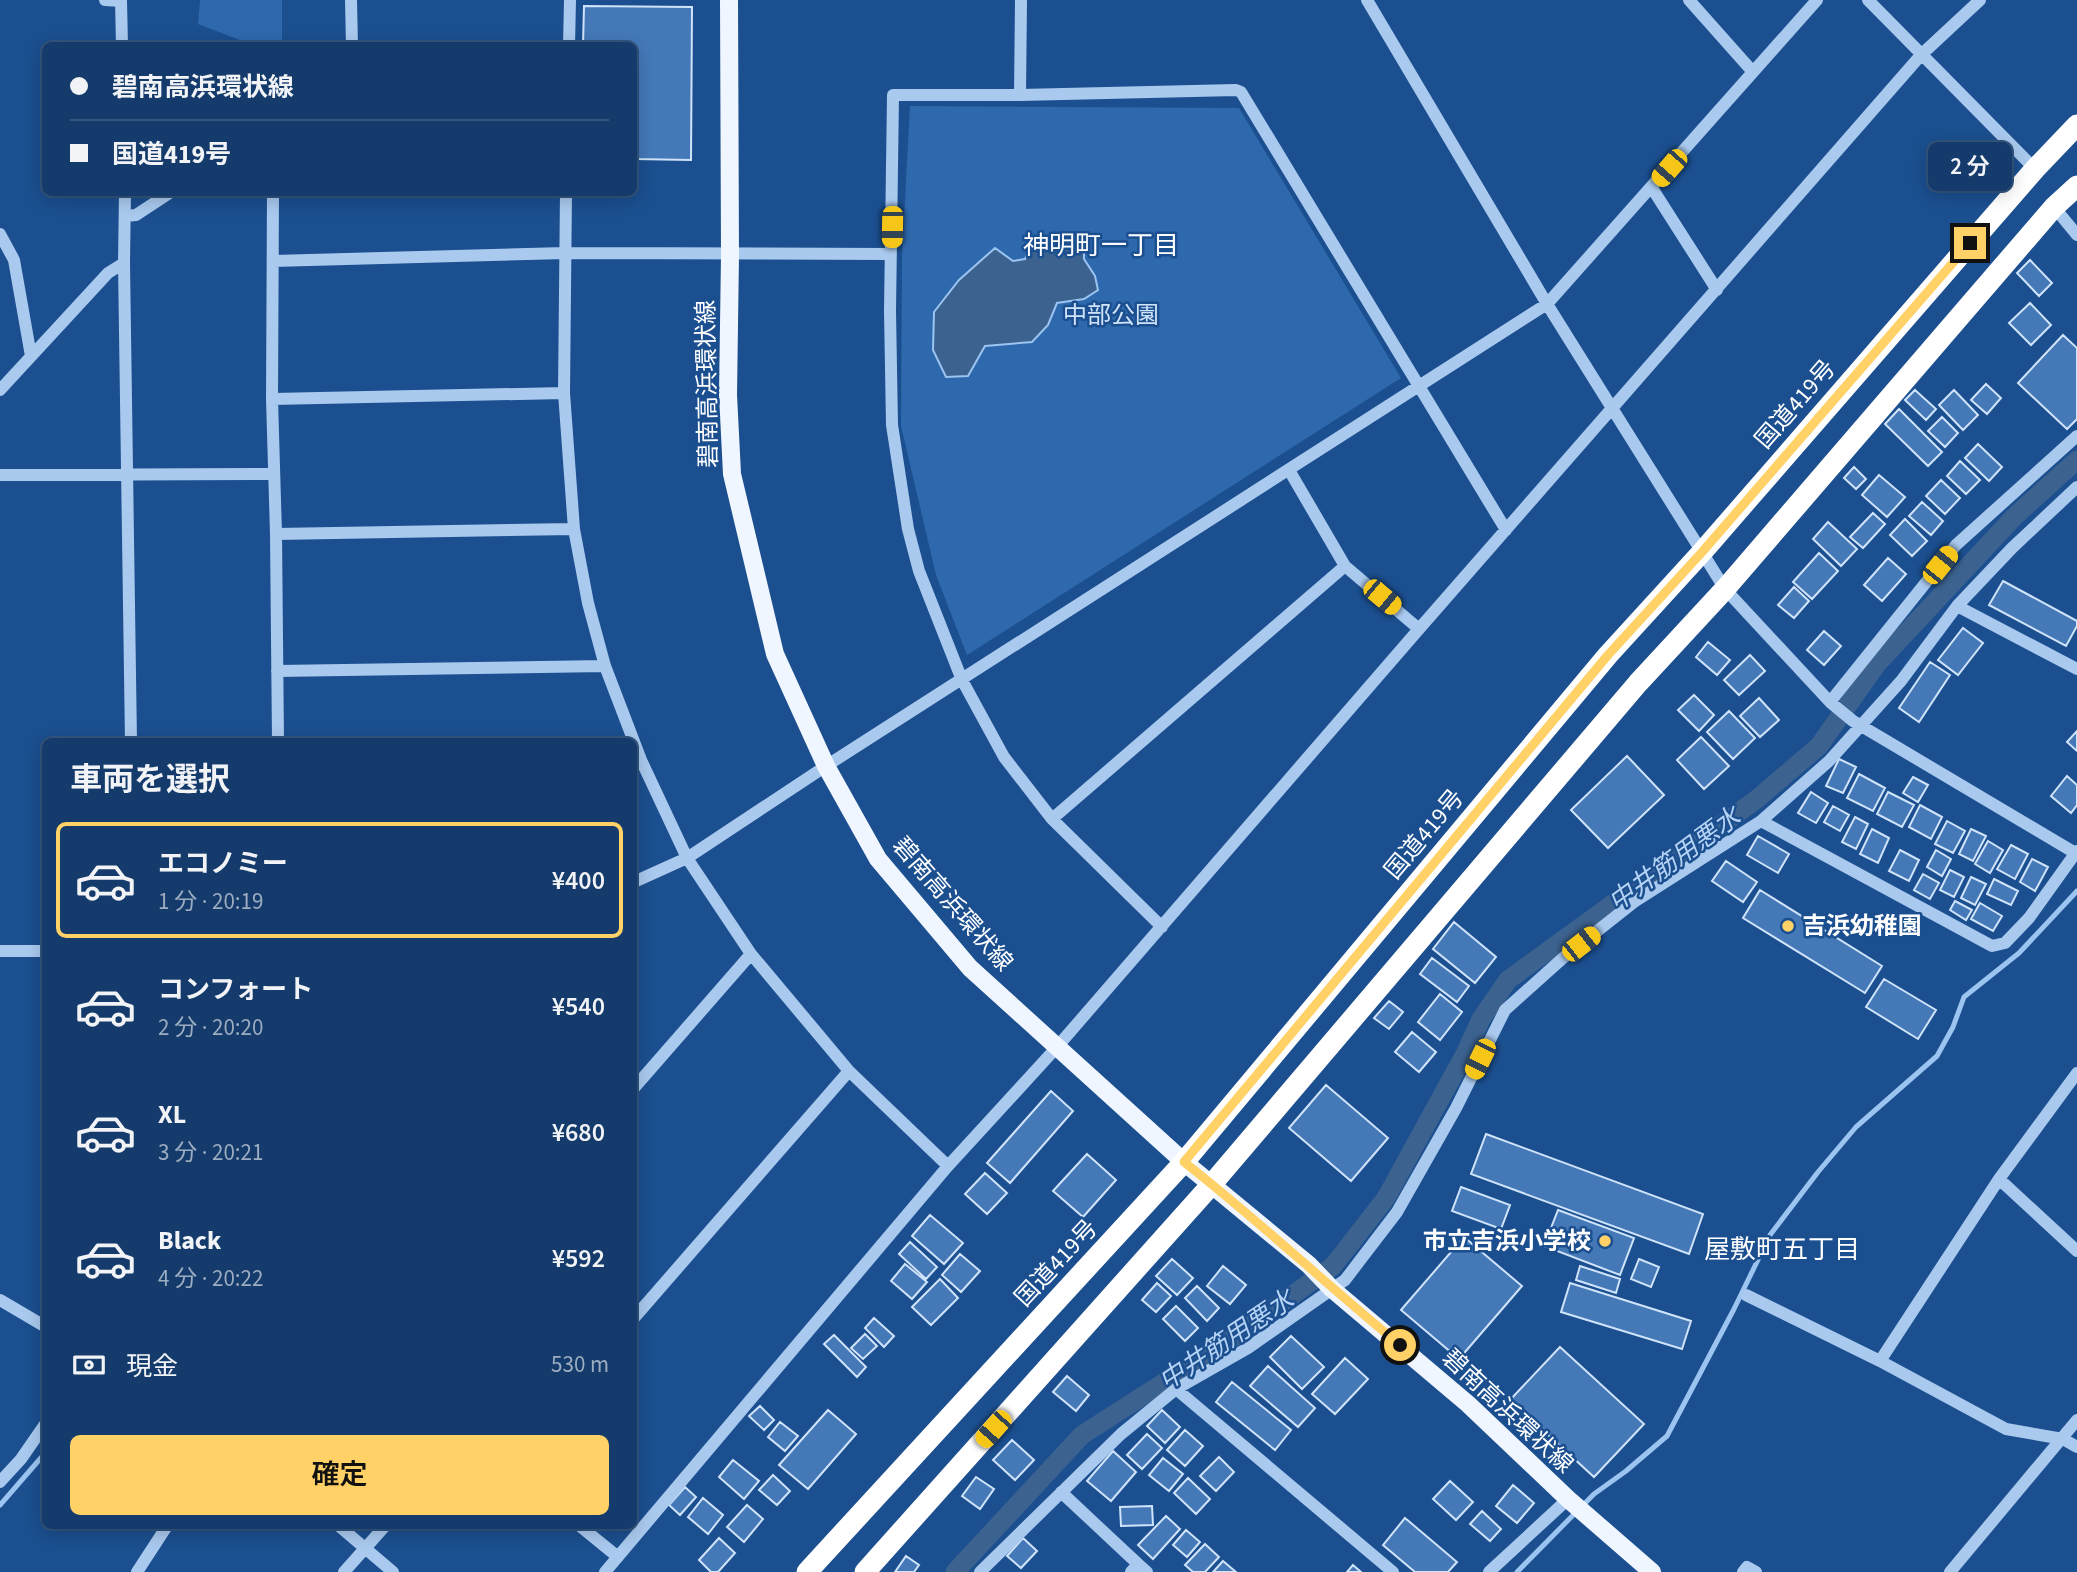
<!DOCTYPE html>
<html lang="ja">
<head>
<meta charset="utf-8">
<style>
  :root { --surface:#143b6b; --page:#1d4271; --text:#f1f3f6; --muted:#9dadc1; --line:#33557e; --accent:#ffd166 }
  body { margin:0; font-family:"Source Sans 3","Noto Sans JP",sans-serif; background:var(--page); color:var(--text); height:100vh; display:flex; flex-direction:column; font-size:26px; white-space:nowrap }
  * { box-sizing:border-box; margin:0 }
  p { font-size:23px; color:var(--muted) }
  .icon { flex:none; width:38px; height:38px; fill:none; stroke:currentColor; stroke-width:2; stroke-linecap:round; stroke-linejoin:round }
  .map { position:relative; flex:1; overflow:hidden }
  .sheet { position:absolute; left:42px; top:738px; width:595px; height:791px; display:flex; flex-direction:column; background:var(--surface); border-radius:10px; box-shadow:0 4px 18px #0003,0 0 0 2px var(--line) }
  .sheet>* { flex:none }
  .top-card { position:absolute; left:42px; top:42px; width:595px; height:154px; border-radius:10px; box-shadow:0 4px 18px #0003,0 0 0 2px var(--line); display:grid; align-content:center; height:154px; padding:0 28px; background:var(--surface) }
  .end { position:absolute; width:32px; height:32px; margin:-16px; border:9px solid #ffd166; background:#111; box-shadow:0 0 0 4px #111 }
  .from { border-radius:50% }
  .bubble { position:absolute; height:49px; border-radius:10px; background:var(--surface); box-shadow:0 4px 18px #0003,0 0 0 2px var(--line); font-size:23px; font-weight:600; line-height:49px; text-align:center }
  .car { position:absolute; width:21px; height:42px; margin:-21px -10px; border-radius:9px; box-shadow:0 0 5px 2px #0007; background:linear-gradient(#f5c518 24%,#345 0 40%,#f5c518 0 76%,#345 0 86%,#f5c518 0) }
  .top-card b { display:flex; align-items:center; gap:24px; height:66px; font-size:26px }
  .top-card b+b { border-top:2px solid var(--line) }
  .top-card i { width:18px; height:18px; background:var(--text) }
  ul { padding:0; list-style:none }
  li { display:flex; align-items:center; gap:21px; height:116px; margin:0 14px 10px; padding:0 14px; border:4px solid transparent; border-radius:10px }
  li div { flex:1 }
  li b { display:block; font-size:26px }
  li em { font-style:normal; font-weight:600 }
  li.on { border-color:var(--accent) }
  li>.icon { width:63px; height:63px; stroke-width:1.5 }
  h2 { padding:0 28px; font-size:32px; line-height:84px }
  .pay { display:flex; align-items:center; gap:18px; height:77px; padding:0 28px; font-size:26px }
  .pay p { margin-inline-start:auto }
  .action { display:flex; gap:14px; margin-top:auto; padding:14px 28px }
  .action a { flex:1; height:80px; border-radius:10px; background:var(--accent); color:#111; font-size:28px; font-weight:600; line-height:80px; text-align:center }
  .map>svg:first-child { display:block }
  .green { fill:#2e69ad }
  .water { fill:#3c6290; stroke:#9cc4f0; stroke-width:2 }
  .lines { fill:none; stroke-linecap:round; stroke-linejoin:round }
  .stream { stroke:#9cc4f0; stroke-width:5 }
  .canal { stroke:#3c6290; stroke-width:19 }
  .building { fill:#4478b7; stroke:#cfe3fa; stroke-width:2 }
  .minor { stroke:#a9c9ee; stroke-width:12 }
  .major { stroke:#f0f6ff; stroke-width:18 }
  .highway { stroke:#fff; stroke-width:21 }
  .route { stroke:#ffd166; stroke-width:9 }
  .poi-dot { fill:#ffd166; stroke:#1b4f8f; stroke-width:2.5 }
  .labels { text-anchor:middle; stroke-width:5; stroke-linejoin:round; paint-order:stroke }
  .park-label { font-size:24px; fill:#cfe3fa; stroke:#1b4f8f }
  .street-label { font-size:24px; fill:#fff; stroke:#1b4f8f }
  .poi-label { font-size:24px; font-weight:bold; fill:#fff; stroke:#1b4f8f; text-anchor:start }
  .neighbourhood-label { font-size:26px; fill:#fff; stroke:#1b4f8f }
  .water-label { font-size:26px; font-style:italic; fill:#b5d3f5; stroke:#1b4f8f }
</style>
</head>
<body>
<div class="map">
<svg width="2077" height="1572" viewBox="0 0 2077 1572">
  <rect width="100%" height="100%" fill="#1b4f8f"/>
  <path class="green" d="M 200,0 L 282,0 L 282,45 L 253,45 L 198,24 Z
    M 910,106 L 1239,108 L 1401,378 L 967,655 L 936,575 L 901,426 L 902,255 Z"/>
  <path class="water" d="M 1084,234 L 1084,259 L 1095,276 L 1098,290 L 1084,299 L 1057,303 L 1048,325 L 1032,342 L 985,346 L 968,376 L 946,377 L 933,350 L 934,312 L 959,280 L 995,248 L 1013,261 L 1025,259 L 1033,238 L 1047,240 Z"/>
  <g class="lines">
    <path class="stream" d="M 0,1505 L 46,1452
      M 1517,1572 L 1594,1494 L 1626,1471 L 1667,1436 L 1734,1309 L 1770,1235 L 1818,1172 L 1856,1127 L 1937,1056 L 1953,1027 L 1964,997 L 2019,953 L 2077,891"/>
    <path class="canal" d="M 955,1572 L 1082,1435 L 1224,1344 L 1333,1266 L 1386,1198 L 1466,1052 L 1481,1019 L 1508,980 L 1757,799 L 1819,746 L 1877,664 L 2015,516 L 2077,460"/>
  </g>
  <path class="building" d="M 584,6 L 692,7 L 691,160 L 634,159 L 634,46 L 583,46 Z
    M 2030,260 L 2052,283 L 2039,296 L 2017,273 Z
    M 2030,303 L 2051,325 L 2031,345 L 2009,323 Z
    M 2063,335 L 2077,348 L 2077,419 L 2067,429 L 2018,383 Z
    M 1986,384 L 2001,398 L 1987,414 L 1971,400 Z
    M 1915,390 L 1936,409 L 1926,420 L 1905,400 Z
    M 1954,390 L 1978,415 L 1963,430 L 1939,405 Z
    M 1899,409 L 1942,452 L 1928,466 L 1885,424 Z
    M 1942,417 L 1958,433 L 1945,447 L 1928,431 Z
    M 1978,444 L 2002,467 L 1989,481 L 1965,458 Z
    M 1960,461 L 1980,480 L 1966,494 L 1947,476 Z
    M 1854,467 L 1866,479 L 1856,489 L 1844,478 Z
    M 1879,475 L 1905,497 L 1887,517 L 1862,495 Z
    M 1941,480 L 1960,498 L 1945,514 L 1926,496 Z
    M 1922,502 L 1943,521 L 1931,535 L 1909,516 Z
    M 1873,513 L 1885,524 L 1863,548 L 1850,537 Z
    M 1905,519 L 1927,541 L 1912,556 L 1890,535 Z
    M 1828,522 L 1857,549 L 1841,566 L 1813,539 Z
    M 1819,553 L 1838,571 L 1812,599 L 1793,582 Z
    M 1888,558 L 1906,574 L 1882,601 L 1864,585 Z
    M 2003,581 L 2077,621 L 2077,626 L 2066,646 L 1989,605 Z
    M 1794,587 L 1809,601 L 1794,618 L 1778,605 Z
    M 1963,628 L 1983,643 L 1958,675 L 1938,660 Z
    M 1824,631 L 1841,646 L 1824,665 L 1807,650 Z
    M 1708,642 L 1730,660 L 1717,675 L 1696,657 Z
    M 1750,655 L 1765,671 L 1739,695 L 1724,680 Z
    M 1930,662 L 1950,675 L 1919,722 L 1899,708 Z
    M 1694,695 L 1714,715 L 1699,731 L 1678,710 Z
    M 1759,698 L 1779,720 L 1760,737 L 1740,716 Z
    M 1729,711 L 1755,738 L 1733,759 L 1707,732 Z
    M 2077,731 L 2077,751 L 2067,742 Z
    M 1701,737 L 1729,766 L 1704,789 L 1677,760 Z
    M 1627,756 L 1664,795 L 1608,848 L 1571,810 Z
    M 1839,759 L 1856,767 L 1843,793 L 1826,786 Z
    M 1859,774 L 1885,788 L 1873,811 L 1847,798 Z
    M 2067,776 L 2077,785 L 2077,805 L 2071,813 L 2051,796 Z
    M 1913,777 L 1928,785 L 1918,802 L 1903,793 Z
    M 1811,792 L 1828,803 L 1816,823 L 1798,813 Z
    M 1888,792 L 1914,805 L 1902,827 L 1877,814 Z
    M 1920,805 L 1942,817 L 1931,839 L 1909,827 Z
    M 1833,806 L 1849,815 L 1840,831 L 1824,822 Z
    M 1855,817 L 1868,824 L 1856,849 L 1842,842 Z
    M 1947,821 L 1965,831 L 1953,853 L 1935,844 Z
    M 1872,829 L 1889,838 L 1878,863 L 1860,854 Z
    M 1971,829 L 1986,836 L 1973,861 L 1959,854 Z
    M 1758,836 L 1789,854 L 1778,873 L 1747,855 Z
    M 1988,841 L 2003,850 L 1990,873 L 1975,864 Z
    M 2011,845 L 2028,854 L 2015,879 L 1997,869 Z
    M 1900,850 L 1919,860 L 1909,881 L 1889,871 Z
    M 1936,850 L 1951,859 L 1942,876 L 1927,867 Z
    M 2032,859 L 2048,867 L 2035,891 L 2020,882 Z
    M 1726,861 L 1757,882 L 1743,902 L 1712,881 Z
    M 1950,870 L 1964,877 L 1954,897 L 1940,890 Z
    M 1923,874 L 1939,883 L 1930,899 L 1914,890 Z
    M 1971,877 L 1986,884 L 1975,905 L 1961,898 Z
    M 1994,879 L 2018,891 L 2011,905 L 1987,894 Z
    M 1760,890 L 1882,966 L 1865,993 L 1743,918 Z
    M 1955,901 L 1972,910 L 1966,920 L 1950,910 Z
    M 1980,903 L 2002,916 L 1993,931 L 1971,919 Z
    M 1454,922 L 1496,957 L 1475,983 L 1433,949 Z
    M 1432,958 L 1469,986 L 1457,1002 L 1420,974 Z
    M 1884,979 L 1936,1010 L 1918,1039 L 1866,1007 Z
    M 1440,994 L 1462,1012 L 1440,1040 L 1418,1022 Z
    M 1389,1001 L 1403,1012 L 1389,1029 L 1374,1018 Z
    M 1412,1032 L 1436,1052 L 1419,1072 L 1395,1052 Z
    M 1326,1085 L 1388,1138 L 1351,1181 L 1289,1128 Z
    M 1051,1091 L 1073,1111 L 1010,1183 L 987,1163 Z
    M 1486,1134 L 1703,1214 L 1689,1254 L 1471,1174 Z
    M 1087,1154 L 1116,1180 L 1083,1217 L 1053,1191 Z
    M 985,1173 L 1007,1193 L 987,1214 L 965,1194 Z
    M 1461,1187 L 1510,1205 L 1501,1229 L 1452,1211 Z
    M 1558,1210 L 1634,1238 L 1620,1275 L 1544,1246 Z
    M 930,1215 L 963,1243 L 944,1264 L 912,1236 Z
    M 1464,1237 L 1522,1286 L 1459,1359 L 1401,1310 Z
    M 910,1242 L 937,1267 L 926,1279 L 899,1254 Z
    M 960,1254 L 980,1271 L 961,1292 L 942,1275 Z
    M 1172,1259 L 1193,1278 L 1177,1295 L 1156,1276 Z
    M 1639,1259 L 1659,1267 L 1651,1287 L 1631,1279 Z
    M 905,1264 L 927,1282 L 912,1299 L 891,1281 Z
    M 1223,1266 L 1246,1285 L 1230,1304 L 1207,1286 Z
    M 1580,1266 L 1620,1279 L 1616,1293 L 1576,1280 Z
    M 940,1279 L 958,1298 L 931,1325 L 912,1307 Z
    M 1157,1283 L 1171,1296 L 1156,1312 L 1142,1300 Z
    M 1570,1283 L 1691,1321 L 1682,1349 L 1561,1312 Z
    M 1197,1286 L 1219,1308 L 1207,1321 L 1185,1298 Z
    M 1176,1306 L 1198,1328 L 1185,1341 L 1163,1319 Z
    M 874,1318 L 894,1336 L 884,1347 L 865,1328 Z
    M 865,1334 L 877,1346 L 863,1359 L 851,1348 Z
    M 834,1335 L 866,1367 L 857,1377 L 824,1344 Z
    M 1291,1336 L 1324,1367 L 1302,1389 L 1270,1357 Z
    M 1560,1347 L 1644,1424 L 1594,1477 L 1510,1400 Z
    M 1345,1358 L 1368,1379 L 1335,1414 L 1312,1394 Z
    M 1268,1366 L 1315,1408 L 1298,1427 L 1250,1386 Z
    M 1067,1376 L 1089,1395 L 1076,1411 L 1053,1392 Z
    M 1232,1382 L 1291,1430 L 1275,1450 L 1216,1402 Z
    M 760,1406 L 774,1420 L 764,1430 L 749,1416 Z
    M 828,1410 L 856,1434 L 808,1489 L 779,1465 Z
    M 1162,1410 L 1180,1427 L 1165,1443 L 1147,1426 Z
    M 780,1422 L 798,1436 L 785,1451 L 768,1437 Z
    M 1185,1430 L 1203,1446 L 1185,1466 L 1167,1450 Z
    M 1147,1434 L 1162,1448 L 1142,1469 L 1127,1455 Z
    M 1012,1440 L 1034,1460 L 1015,1480 L 993,1460 Z
    M 1113,1451 L 1136,1472 L 1111,1501 L 1087,1481 Z
    M 1219,1457 L 1234,1472 L 1216,1491 L 1200,1476 Z
    M 1163,1458 L 1183,1474 L 1169,1491 L 1149,1475 Z
    M 733,1460 L 759,1481 L 744,1499 L 719,1477 Z
    M 773,1475 L 790,1491 L 777,1505 L 759,1490 Z
    M 976,1477 L 994,1489 L 980,1509 L 962,1496 Z
    M 1188,1478 L 1210,1499 L 1196,1514 L 1174,1493 Z
    M 1450,1481 L 1473,1502 L 1456,1520 L 1433,1499 Z
    M 1513,1485 L 1534,1503 L 1517,1523 L 1496,1506 Z
    M 685,1487 L 696,1497 L 680,1515 L 669,1505 Z
    M 703,1498 L 723,1515 L 708,1534 L 688,1517 Z
    M 747,1505 L 763,1519 L 744,1542 L 727,1527 Z
    M 1152,1506 L 1153,1525 L 1121,1526 L 1120,1507 Z
    M 1482,1511 L 1501,1529 L 1490,1541 L 1470,1524 Z
    M 1166,1516 L 1180,1529 L 1153,1559 L 1138,1545 Z
    M 1405,1518 L 1457,1562 L 1448,1572 L 1415,1572 L 1383,1545 Z
    M 1186,1530 L 1200,1542 L 1187,1557 L 1173,1545 Z
    M 719,1538 L 735,1553 L 718,1572 L 711,1572 L 699,1560 Z
    M 1023,1538 L 1037,1551 L 1021,1568 L 1007,1556 Z
    M 1205,1544 L 1219,1557 L 1205,1572 L 1193,1572 L 1185,1565 Z
    M 906,1556 L 919,1565 L 914,1572 L 895,1572 Z
    M 1223,1561 L 1236,1572 L 1213,1572 Z
    M 1353,1565 L 1361,1572 L 1347,1572 Z"/>
  <g class="lines">
    <path class="minor" d="M 105,0 L 121,1
      M 121,0 L 122,46
      M 351,0 L 352,46
      M 1367,0 L 1547,304 L 1725,589 L 1830,702 L 1853,721 L 2077,854
      M 1689,0 L 1753,72
      M 1868,0 L 2035,169
      M 569,46 L 570,0
      M 1020,95 L 1021,0
      M 1652,188 L 1717,290
      M 125,192 L 124,263 L 131,742
      M 273,192 L 272,399 L 276,534 L 278,742
      M 566,192 L 564,393 L 574,529 L 588,603 L 605,666 L 641,760 L 687,858 L 751,954 L 849,1071 L 948,1166
      M 2054,207 L 2077,235
      M 126,216 L 136,215 L 171,192
      M 0,234 L 14,260 L 31,356
      M 273,261 L 565,253 L 891,254
      M 0,390 L 108,273 L 124,263
      M 272,399 L 564,393
      M 1289,470 L 1345,566 L 1419,629
      M 0,475 L 274,474
      M 276,534 L 574,529
      M 1957,606 L 2077,669
      M 277,671 L 605,666
      M 1830,702 L 1956,545 L 2077,436
      M 1052,819 L 1345,566
      M 1761,821 L 1992,946 L 2005,943 L 2029,918 L 2077,851
      M 634,882 L 687,858 L 826,766 L 1547,304 L 1817,0
      M 1162,927 L 1052,819 L 1004,757 L 962,680 L 919,571 L 908,529 L 892,425 L 890,311 L 893,95 L 1020,95 L 1236,90 L 1241,92 L 1506,530
      M 0,951 L 46,951
      M 634,1088 L 751,954
      M 1999,1179 L 2077,1251
      M 1746,1295 L 1880,1361 L 2006,1429 L 2063,1439 L 2077,1447
      M 0,1300 L 46,1327
      M 634,1318 L 849,1071
      M 1880,1361 L 1999,1179 L 2077,1073
      M 1176,1389 L 1393,1572
      M 0,1482 L 21,1459 L 46,1423
      M 1061,1492 L 1138,1564
      M 339,1526 L 393,1572
      M 580,1526 L 618,1557
      M 137,1572 L 167,1526
      M 344,1572 L 385,1526
      M 605,1572 L 948,1166 L 1057,1047 L 1419,629 L 1921,55 L 1980,0
      M 980,1572 L 1121,1434 L 1176,1389 L 1248,1348 L 1345,1280 L 1397,1212 L 1456,1108 L 1505,1010 L 1563,958 L 1634,902 L 1761,821 L 1829,761 L 1901,681 L 1957,606 L 2012,548 L 2077,487
      M 1131,1572 L 1138,1564 L 1147,1572
      M 1489,1572 L 1568,1499
      M 1743,1572 L 1747,1567 L 1756,1572
      M 1950,1572 L 2077,1420"/>
    <path class="major" d="M 729,0 L 730,255 L 728,395 L 732,474 L 775,654 L 826,766 L 878,859 L 970,968 L 1184,1162 L 1309,1265 L 1332,1289 L 1468,1404 L 1568,1499 L 1652,1572"/>
    <path class="highway" d="M 807,1572 L 1184,1162 L 1608,655 L 1703,551 L 2035,169 L 2077,125
      M 865,1572 L 1212,1184 L 1638,683 L 1725,589 L 2054,207 L 2077,186"/>
  </g>
  <g class="lines">
    <path class="route" d="M 1400,1345 C 1327,1285 1258,1220 1184,1162 L 1608,655 L 1703,551 L 1970,243"/>
  </g>
  <g class="poi-dot">
    <circle cx="1788" cy="926" r="7"/>
    <circle cx="1605" cy="1241" r="7"/>
  </g>
  <g class="labels">
    <g class="park-label">
      <text x="1111" y="323">中部公園</text>
    </g>
    <g class="street-label">
      <text transform="translate(707 384) rotate(-91)" y="8">碧南高浜環状線</text>
      <text transform="translate(1795 404) rotate(-49)" y="8">国道419号</text>
      <text transform="translate(1424 834) rotate(-50)" y="8">国道419号</text>
      <text transform="translate(953 904) rotate(49)" y="8">碧南高浜環状線</text>
      <text transform="translate(1056 1263) rotate(-47)" y="8">国道419号</text>
      <text transform="translate(1508 1411) rotate(43)" y="8">碧南高浜環状線</text>
    </g>
    <g class="poi-label">
      <text x="1802" y="934">吉浜幼稚園</text>
      <text x="1591" y="1249" text-anchor="end">市立吉浜小学校</text>
    </g>
    <g class="neighbourhood-label">
      <text x="1101" y="254">神明町一丁目</text>
      <text x="1782" y="1258">屋敷町五丁目</text>
    </g>
    <g class="water-label">
      <text transform="translate(1674 859) rotate(-36)" y="9">中井筋用悪水</text>
      <text transform="translate(1226 1340) rotate(-34)" y="9">中井筋用悪水</text>
    </g>
  </g>
</svg>
<i class="end from" style="left:1400px;top:1345px"></i>
<i class="end" style="left:1970px;top:243px"></i>
<div class="bubble" style="left:1928px;top:142px;width:84px">2 分</div>
<i class="car" style="left:1669px;top:168px;rotate:221deg"></i>
<i class="car" style="left:892px;top:227px;rotate:181deg"></i>
<i class="car" style="left:1940px;top:565px;rotate:39deg"></i>
<i class="car" style="left:1382px;top:597px;rotate:130deg"></i>
<i class="car" style="left:1581px;top:944px;rotate:52deg"></i>
<i class="car" style="left:1480px;top:1059px;rotate:206deg"></i>
<i class="car" style="left:993px;top:1429px;rotate:222deg"></i>
<div class="top-card">
<b><i class="from"></i>碧南高浜環状線</b>
<b><i></i>国道419号</b>
</div>
<section class="sheet">
<h2>車両を選択</h2>
<ul>
<li class="on"><svg class="icon" aria-label="car" viewBox="0 0 24 24"><path d="M5 17H2v-5l4-1 3-4h7l3 4 3 1v5h-3M9 17h6M6 11h13"/><circle cx="7" cy="17" r="2"/><circle cx="17" cy="17" r="2"/></svg><div><b>エコノミー</b><p>1 分 · 20:19</p></div><em>¥400</em></li>
<li><svg class="icon" aria-label="car" viewBox="0 0 24 24"><path d="M5 17H2v-5l4-1 3-4h7l3 4 3 1v5h-3M9 17h6M6 11h13"/><circle cx="7" cy="17" r="2"/><circle cx="17" cy="17" r="2"/></svg><div><b>コンフォート</b><p>2 分 · 20:20</p></div><em>¥540</em></li>
<li><svg class="icon" aria-label="car" viewBox="0 0 24 24"><path d="M5 17H2v-5l4-1 3-4h7l3 4 3 1v5h-3M9 17h6M6 11h13"/><circle cx="7" cy="17" r="2"/><circle cx="17" cy="17" r="2"/></svg><div><b>XL</b><p>3 分 · 20:21</p></div><em>¥680</em></li>
<li><svg class="icon" aria-label="car" viewBox="0 0 24 24"><path d="M5 17H2v-5l4-1 3-4h7l3 4 3 1v5h-3M9 17h6M6 11h13"/><circle cx="7" cy="17" r="2"/><circle cx="17" cy="17" r="2"/></svg><div><b>Black</b><p>4 分 · 20:22</p></div><em>¥592</em></li>
</ul>
<div class="pay"><svg class="icon" aria-label="cash" viewBox="0 0 24 24"><path d="M3 7h18v10H3z"/><circle cx="12" cy="12" r="2"/></svg>現金<p>530 m</p></div>
<div class="action"><a>確定</a></div>
</section>
</div>
</body>
</html>
